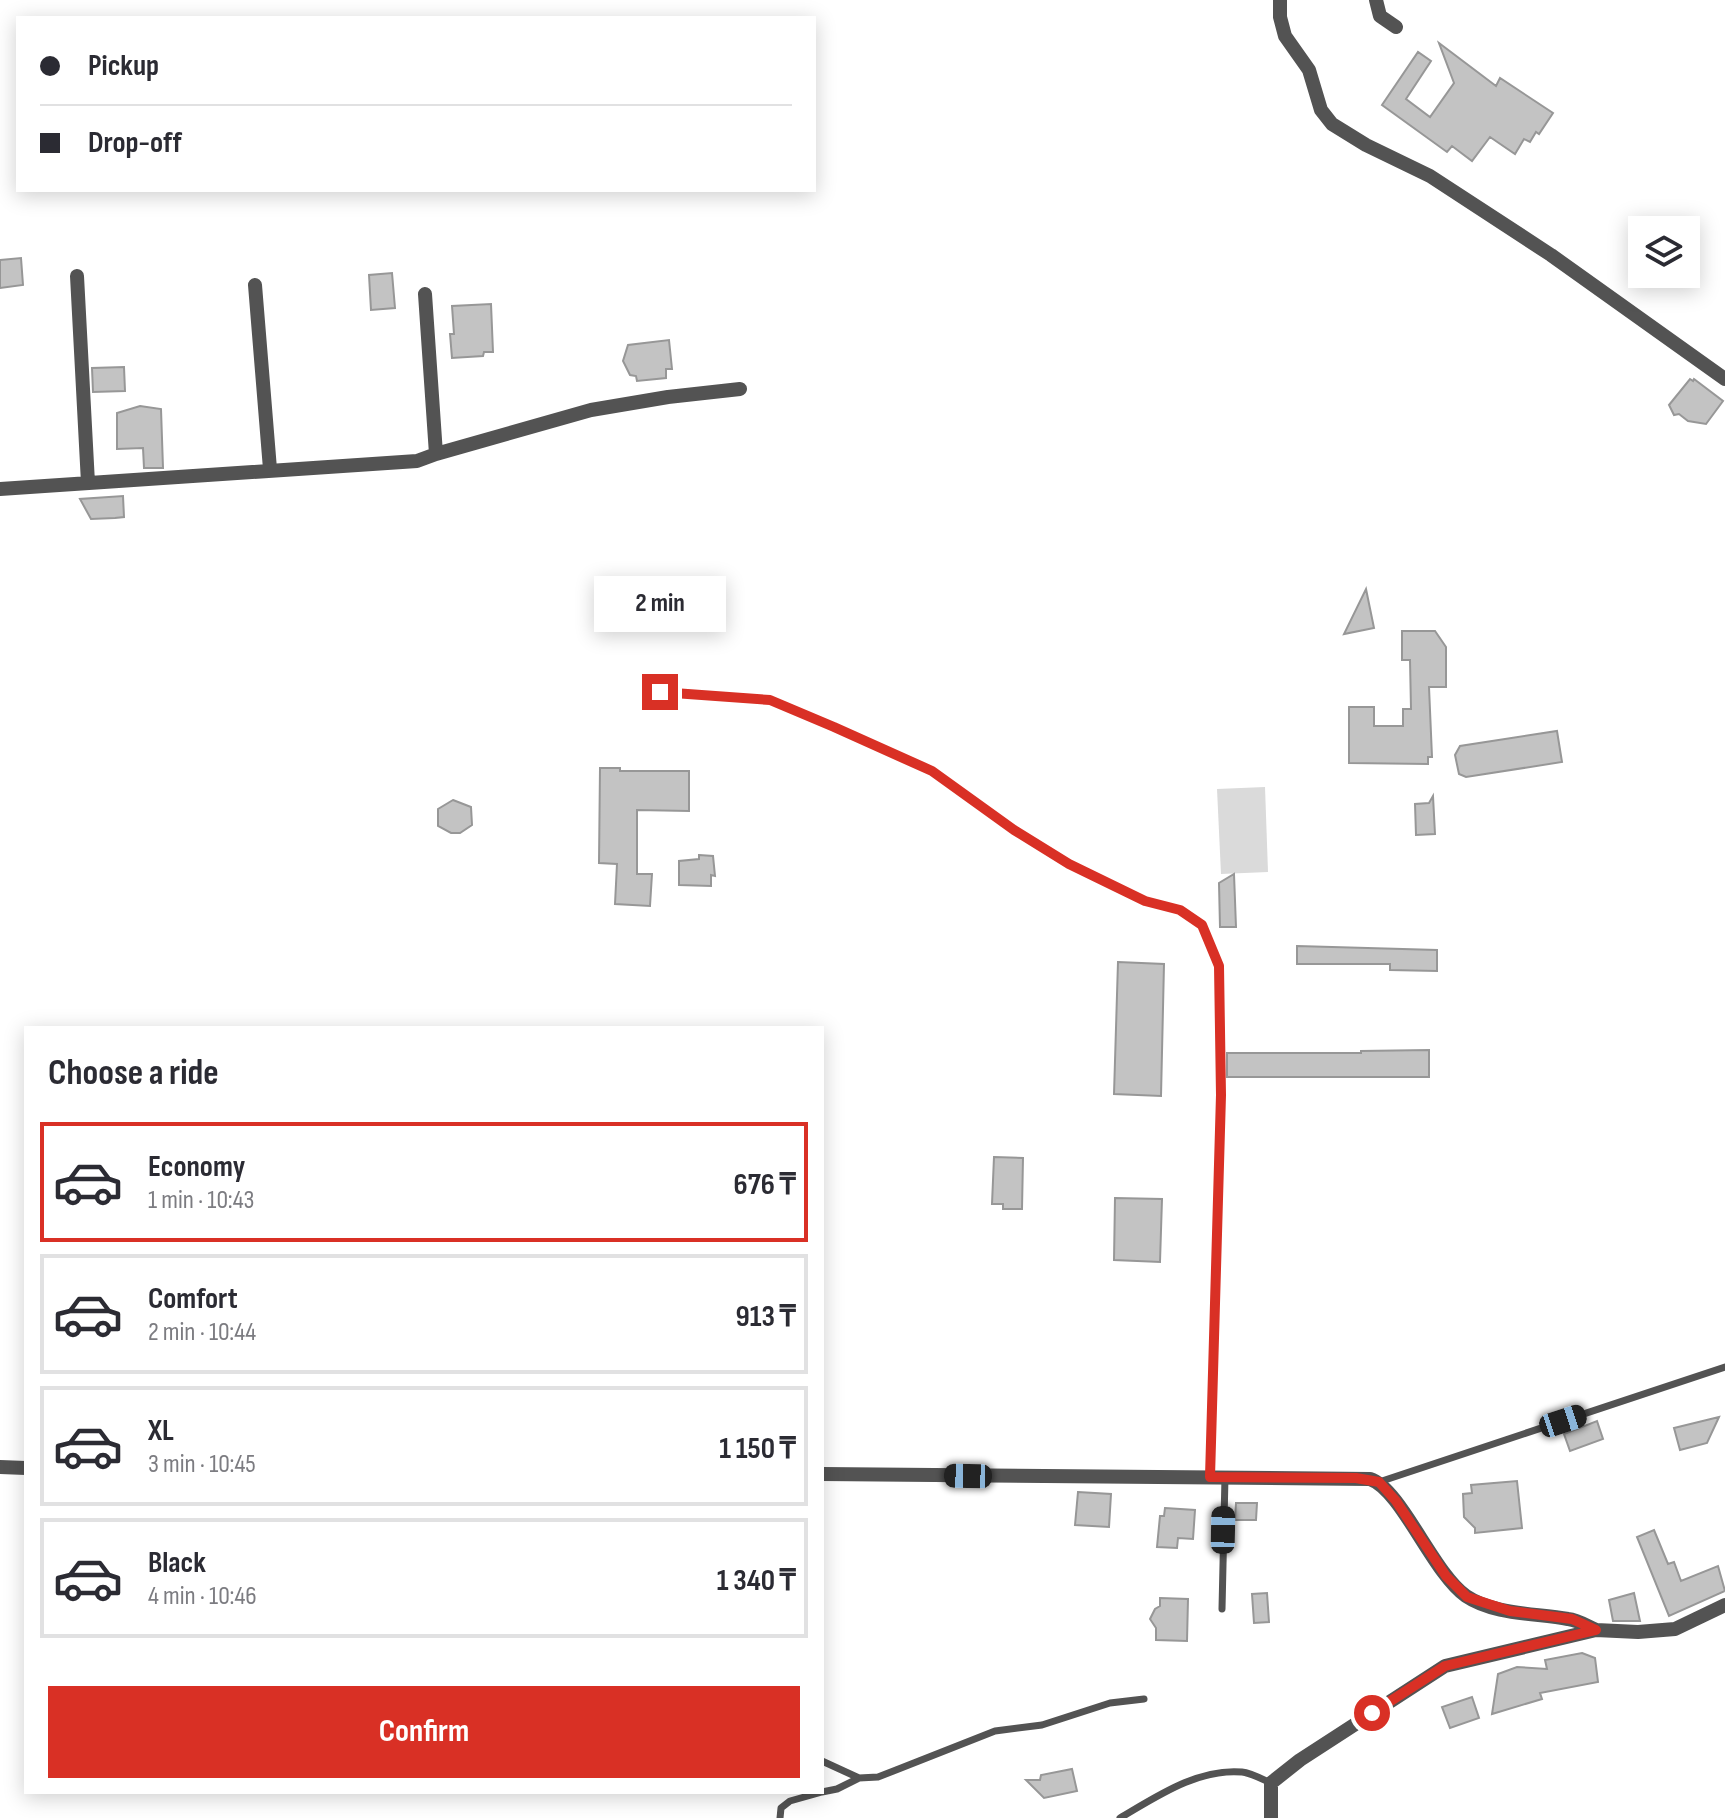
<!DOCTYPE html>
<html lang="en">
<head>
<meta charset="utf-8">
<style>
  :root { --surface:#fff; --page:#f2f2f3; --text:#2b2b33; --muted:#7c7c81; --line:#e1e1e2; --accent:#d93025 }
  body { margin:0; font-family:"Sofia Sans Condensed",sans-serif; background:var(--page); color:var(--text); height:100vh; display:flex; flex-direction:column; font-size:30px; white-space:nowrap }
  * { box-sizing:border-box; margin:0 }
  p { font-size:26px; color:var(--muted) }
  .icon { flex:none; width:44px; height:44px; fill:none; stroke:currentColor; stroke-width:2; stroke-linecap:round; stroke-linejoin:round }
  .map { position:relative; flex:1; overflow:hidden }
  .drawer { position:absolute; left:24px; top:1026px; width:800px; height:768px; display:flex; flex-direction:column; background:var(--surface); border-radius:0px; box-shadow:0 4px 20px #0003 }
  .drawer>* { flex:none }
  .top-card { position:absolute; left:16px; top:16px; width:800px; height:176px; border-radius:0px; box-shadow:0 4px 20px #0003; display:grid; align-content:center; height:176px; padding:0 24px; background:var(--surface) }
  .controls { position:absolute; left:1628px; top:216px; display:grid; gap:16px }
  .controls a { display:grid; place-items:center; width:72px; height:72px; border-radius:0px; background:var(--surface); box-shadow:0 4px 20px #0003; font-size:40px }
  .end { position:absolute; width:36px; height:36px; margin:-18px; border:10px solid #d93025; background:#fff; box-shadow:0 0 0 4px #fff }
  .from { border-radius:50% }
  .bubble { position:absolute; height:56px; border-radius:0px; background:var(--surface); box-shadow:0 4px 20px #0003; font-size:26px; font-weight:700; line-height:56px; text-align:center }
  .car { position:absolute; width:24px; height:48px; margin:-24px -12px; border-radius:10px; box-shadow:0 0 6px 2px #0007; background:linear-gradient(#222 24%,#8ab4d8 0 40%,#222 0 76%,#8ab4d8 0 86%,#222 0) }
  .top-card b { display:flex; align-items:center; gap:28px; height:76px; font-size:30px }
  .top-card b+b { border-top:2px solid var(--line) }
  .top-card i { width:20px; height:20px; background:var(--text) }
  ul { padding:0; list-style:none }
  li { display:flex; align-items:center; gap:24px; height:120px; margin:0 16px 12px; padding:0 8px; border:4px solid var(--line); border-radius:0px }
  li div { flex:1 }
  li b { display:block; font-size:30px }
  li em { font-style:normal; font-weight:700 }
  li.selected { border-color:var(--accent) }
  li>.icon { width:72px; height:72px; stroke-width:1.5 }
  h2 { padding:0 24px; font-size:36px; line-height:96px }
  .cta { display:flex; gap:16px; margin-top:auto; padding:16px 24px }
  .cta a { flex:1; height:92px; border-radius:0px; background:var(--accent); color:#fff; font-size:32px; font-weight:700; line-height:92px; text-align:center }
  .map>svg:first-child { display:block }
  .green { fill:#dadada }
  .building { fill:#c3c3c3; stroke:#979797; stroke-width:2 }
  .lines { fill:none; stroke-linecap:round; stroke-linejoin:round }
  .lane { stroke:#535353; stroke-width:7 }
  .street { stroke:#535353; stroke-width:14 }
  .route { stroke:#d93025; stroke-width:10 }
</style>
</head>
<body>
<div class="map">
<svg width="1725" height="1818" viewBox="0 0 1725 1818">
  <rect width="100%" height="100%" fill="#fff"/>
  <path class="green" d="M 1265,787 L 1268,872 L 1221,874 L 1217,789 Z"/>
  <path class="building" d="M 1439,43 L 1496,86 L 1500,78 L 1553,113 L 1539,134 L 1536,132 L 1530,142 L 1524,139 L 1515,154 L 1490,137 L 1472,161 L 1452,146 L 1447,152 L 1382,105 L 1418,52 L 1431,61 L 1406,99 L 1430,117 L 1454,83 Z
    M 21,258 L 23,285 L 0,288 L 0,260 Z
    M 392,273 L 395,308 L 371,310 L 369,275 Z
    M 491,304 L 493,352 L 484,352 L 483,356 L 452,358 L 450,334 L 454,334 L 452,306 Z
    M 669,340 L 672,369 L 666,369 L 666,378 L 637,381 L 636,376 L 630,375 L 623,361 L 628,345 Z
    M 124,367 L 125,391 L 93,392 L 92,368 Z
    M 1690,379 L 1693,381 L 1694,379 L 1723,401 L 1706,424 L 1688,421 L 1679,414 L 1674,415 L 1669,405 Z
    M 140,406 L 161,409 L 163,468 L 144,468 L 143,448 L 117,449 L 117,413 Z
    M 123,496 L 124,517 L 115,518 L 91,519 L 80,499 Z
    M 1366,589 L 1374,628 L 1344,634 Z
    M 1402,631 L 1435,631 L 1446,647 L 1446,687 L 1429,687 L 1432,757 L 1428,757 L 1428,764 L 1349,763 L 1349,707 L 1374,707 L 1374,726 L 1403,726 L 1403,709 L 1411,709 L 1410,660 L 1402,660 Z
    M 1557,731 L 1562,762 L 1466,777 L 1459,774 L 1455,755 L 1460,746 Z
    M 600,768 L 620,768 L 620,771 L 689,771 L 689,811 L 637,810 L 637,874 L 652,874 L 650,906 L 615,904 L 617,864 L 599,863 Z
    M 1433,796 L 1435,834 L 1416,835 L 1415,804 L 1429,803 Z
    M 453,800 L 471,807 L 472,825 L 460,833 L 451,833 L 438,826 L 438,809 Z
    M 699,855 L 713,856 L 715,876 L 711,875 L 711,886 L 679,885 L 679,861 L 699,859 Z
    M 1234,874 L 1236,927 L 1220,927 L 1219,883 Z
    M 1297,946 L 1437,950 L 1437,971 L 1390,970 L 1390,964 L 1297,964 Z
    M 1118,962 L 1164,964 L 1161,1096 L 1114,1094 Z
    M 1429,1050 L 1429,1077 L 1227,1077 L 1227,1053 L 1361,1053 L 1361,1051 Z
    M 994,1157 L 1023,1158 L 1022,1209 L 1003,1209 L 1003,1204 L 992,1204 Z
    M 1115,1198 L 1162,1199 L 1160,1262 L 1114,1260 Z
    M 1719,1417 L 1707,1443 L 1680,1450 L 1674,1428 Z
    M 1597,1421 L 1603,1439 L 1570,1451 L 1564,1434 Z
    M 1517,1481 L 1522,1528 L 1475,1533 L 1475,1528 L 1464,1517 L 1463,1494 L 1472,1493 L 1471,1485 Z
    M 1078,1492 L 1111,1494 L 1109,1527 L 1075,1525 Z
    M 1236,1503 L 1257,1503 L 1256,1520 L 1235,1520 Z
    M 1165,1508 L 1195,1510 L 1193,1539 L 1178,1538 L 1177,1548 L 1157,1547 L 1160,1516 L 1164,1516 Z
    M 1654,1530 L 1668,1564 L 1674,1562 L 1681,1581 L 1718,1566 L 1725,1591 L 1669,1616 L 1637,1537 Z
    M 1267,1593 L 1269,1622 L 1254,1623 L 1252,1594 Z
    M 1634,1593 L 1640,1621 L 1613,1621 L 1609,1600 Z
    M 1160,1598 L 1188,1599 L 1187,1641 L 1156,1640 L 1156,1628 L 1150,1619 L 1155,1609 L 1160,1606 Z
    M 1582,1653 L 1595,1658 L 1598,1682 L 1540,1693 L 1542,1699 L 1492,1714 L 1498,1674 L 1517,1667 L 1547,1669 L 1545,1660 Z
    M 1472,1697 L 1479,1718 L 1450,1728 L 1442,1707 Z
    M 1072,1769 L 1077,1791 L 1044,1798 L 1026,1780 L 1040,1780 L 1041,1775 Z"/>
  <g class="lines">
    <path class="lane" d="M 660,692 L 770,700 L 834,727 L 932,771 L 1014,830 L 1069,864 L 1145,901 L 1180,910 L 1202,925 L 1219,966 L 1221,1095 L 1210,1477
      M 1379,1482 L 1725,1367
      M 1222,1609 L 1225,1477
      M 822,1761 L 859,1778
      M 822,1792 L 837,1789 L 859,1778 L 878,1777 L 896,1770 L 995,1731 L 1042,1725 L 1110,1703 L 1144,1699
      M 780,1818 L 781,1808 L 790,1801 L 822,1792
      M 1120,1818 C 1156,1797 1198,1768 1242,1772 C 1251,1773 1262,1779 1271,1783"/>
    <path class="street" d="M 1280,0 L 1280,17 L 1285,36 L 1309,70 L 1321,110 L 1332,124 L 1366,145 L 1430,176 L 1551,255 L 1725,379
      M 1376,0 L 1380,16 L 1396,27
      M 77,276 L 88,483
      M 255,285 L 270,469
      M 425,294 L 436,454
      M 0,489 L 417,461 L 436,454 L 591,410 L 668,397 L 740,389
      M 0,1467 L 26,1468
      M 822,1474 L 1370,1479 C 1401,1489 1433,1573 1466,1596 C 1494,1615 1536,1613 1568,1619 C 1578,1620 1587,1626 1596,1630
      M 1271,1818 L 1271,1783 L 1300,1760 L 1445,1666 L 1596,1630 L 1638,1632 L 1675,1629 L 1725,1605"/>
  </g>
  <g class="lines">
    <path class="route" d="M 660,692 L 770,700 L 834,727 L 932,771 L 1014,830 L 1069,864 L 1145,901 L 1180,910 L 1202,925 L 1219,966 L 1221,1095 L 1210,1477 L 1356,1478 L 1379,1482 L 1396,1501 L 1446,1576 L 1467,1597 L 1510,1611 L 1572,1619 L 1596,1630 L 1445,1666 L 1372,1713"/>
  </g>
</svg>
<div class="controls">
<a><svg class="icon" aria-label="layers" viewBox="0 0 24 24"><path d="M12 4l9 5-9 5-9-5zM3 14l9 5 9-5"/></svg></a>
</div>
<i class="end from" style="left:1372px;top:1713px"></i>
<i class="end" style="left:660px;top:692px"></i>
<div class="bubble" style="left:594px;top:576px;width:132px">2 min</div>
<i class="car" style="left:1563px;top:1421px;rotate:72deg"></i>
<i class="car" style="left:968px;top:1476px;rotate:271deg"></i>
<i class="car" style="left:1223px;top:1530px;rotate:1deg"></i>
<div class="top-card">
<b><i class="from"></i>Pickup</b>
<b><i></i>Drop-off</b>
</div>
<section class="drawer">
<h2>Choose a ride</h2>
<ul>
<li class="selected"><svg class="icon" aria-label="car" viewBox="0 0 24 24"><path d="M5 17H2v-5l4-1 3-4h7l3 4 3 1v5h-3M9 17h6M6 11h13"/><circle cx="7" cy="17" r="2"/><circle cx="17" cy="17" r="2"/></svg><div><b>Economy</b><p>1 min · 10:43</p></div><em>676 ₸</em></li>
<li><svg class="icon" aria-label="car" viewBox="0 0 24 24"><path d="M5 17H2v-5l4-1 3-4h7l3 4 3 1v5h-3M9 17h6M6 11h13"/><circle cx="7" cy="17" r="2"/><circle cx="17" cy="17" r="2"/></svg><div><b>Comfort</b><p>2 min · 10:44</p></div><em>913 ₸</em></li>
<li><svg class="icon" aria-label="car" viewBox="0 0 24 24"><path d="M5 17H2v-5l4-1 3-4h7l3 4 3 1v5h-3M9 17h6M6 11h13"/><circle cx="7" cy="17" r="2"/><circle cx="17" cy="17" r="2"/></svg><div><b>XL</b><p>3 min · 10:45</p></div><em>1 150 ₸</em></li>
<li><svg class="icon" aria-label="car" viewBox="0 0 24 24"><path d="M5 17H2v-5l4-1 3-4h7l3 4 3 1v5h-3M9 17h6M6 11h13"/><circle cx="7" cy="17" r="2"/><circle cx="17" cy="17" r="2"/></svg><div><b>Black</b><p>4 min · 10:46</p></div><em>1 340 ₸</em></li>
</ul>
<div class="cta"><a>Confirm</a></div>
</section>
</div>
</body>
</html>
